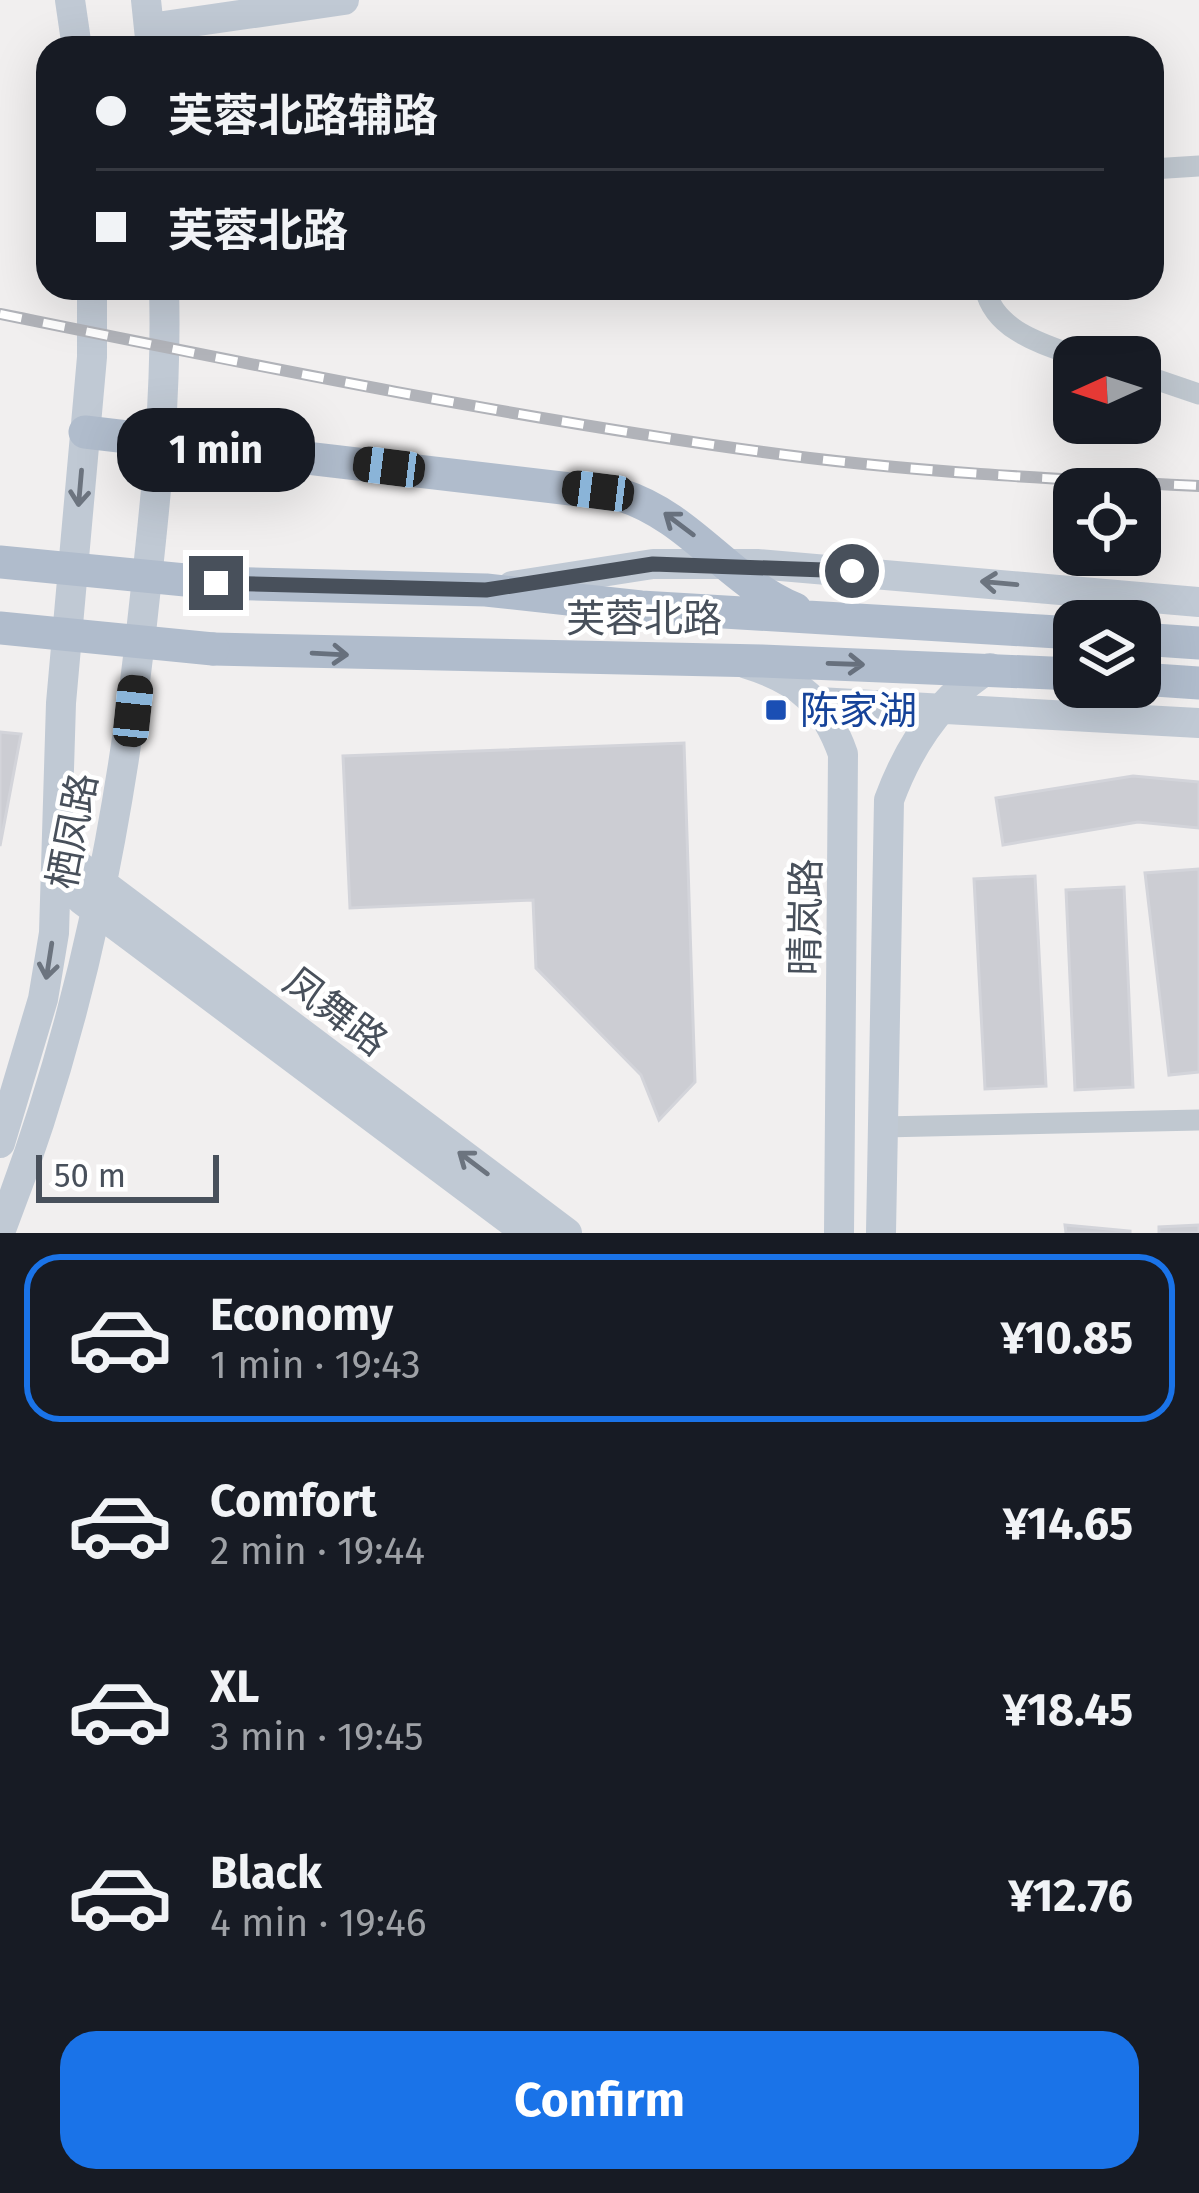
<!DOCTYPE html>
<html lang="en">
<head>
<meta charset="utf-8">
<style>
  :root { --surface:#171b24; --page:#20242c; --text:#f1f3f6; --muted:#9ea1a6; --line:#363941; --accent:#1a73e8 }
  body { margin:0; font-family:"Fira Sans","Noto Sans SC",sans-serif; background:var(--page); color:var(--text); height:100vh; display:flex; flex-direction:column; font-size:45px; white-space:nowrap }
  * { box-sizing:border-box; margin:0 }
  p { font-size:39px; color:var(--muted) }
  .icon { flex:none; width:66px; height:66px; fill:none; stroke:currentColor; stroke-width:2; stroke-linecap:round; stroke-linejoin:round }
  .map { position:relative; height:1233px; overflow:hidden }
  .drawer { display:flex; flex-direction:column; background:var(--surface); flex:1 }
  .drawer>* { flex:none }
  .hud { position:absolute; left:36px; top:36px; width:1128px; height:264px; border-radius:36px; box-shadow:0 12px 48px #0002; display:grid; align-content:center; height:264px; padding:0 60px; background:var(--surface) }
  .needle { width:78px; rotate:267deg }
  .controls { position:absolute; left:1053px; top:336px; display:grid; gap:24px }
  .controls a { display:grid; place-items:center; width:108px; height:108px; border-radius:24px; background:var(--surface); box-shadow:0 12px 48px #0002; font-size:60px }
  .scale { position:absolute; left:36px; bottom:30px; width:183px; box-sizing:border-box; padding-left:12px; border:6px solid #48505b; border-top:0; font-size:33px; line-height:42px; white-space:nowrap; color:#48505b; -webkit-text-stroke:9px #fff; paint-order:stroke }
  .end { position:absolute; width:54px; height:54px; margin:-27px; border:15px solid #48505b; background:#fff; box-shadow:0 0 0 6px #fff }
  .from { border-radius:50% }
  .bubble { position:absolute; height:84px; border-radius:36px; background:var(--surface); box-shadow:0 12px 48px #0002; font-size:39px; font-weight:700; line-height:84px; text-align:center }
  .car { position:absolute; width:36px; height:72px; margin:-36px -18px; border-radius:15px; box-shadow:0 0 9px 3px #0007; background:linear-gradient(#222 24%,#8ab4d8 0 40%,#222 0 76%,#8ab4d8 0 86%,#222 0) }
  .hud b { display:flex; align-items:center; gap:42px; height:114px; font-size:45px }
  .hud b+b { border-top:3px solid var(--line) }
  .hud i { width:30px; height:30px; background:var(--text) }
  ul { padding:21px 0 0; list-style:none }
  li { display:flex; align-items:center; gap:36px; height:168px; margin:0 24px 18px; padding:0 36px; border:6px solid transparent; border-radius:36px }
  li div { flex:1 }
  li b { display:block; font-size:45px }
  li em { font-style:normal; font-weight:700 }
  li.on { border-color:var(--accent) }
  li>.icon { width:108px; height:108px; stroke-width:1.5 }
  .cta { display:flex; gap:24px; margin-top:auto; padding:24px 60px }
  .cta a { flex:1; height:138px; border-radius:36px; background:var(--accent); color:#fff; font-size:48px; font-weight:700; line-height:138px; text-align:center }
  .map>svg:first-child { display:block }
  .building { fill:#cccdd3; stroke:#d3d4da; stroke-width:3 }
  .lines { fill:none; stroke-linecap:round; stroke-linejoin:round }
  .street { stroke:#c0c8d0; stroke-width:21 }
  .secondary { stroke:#c0c9d4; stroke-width:30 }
  .primary { stroke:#b0bccc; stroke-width:33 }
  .rail-casing { stroke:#b1b3b9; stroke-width:12 }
  .rail { stroke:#fff; stroke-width:8; stroke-dasharray:22; stroke-linecap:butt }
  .primary-bridge { stroke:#b0bccc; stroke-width:33 }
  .oneway { stroke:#6c747f }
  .oneway2 { stroke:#67707d }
  .route { stroke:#48505b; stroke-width:15 }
  .transit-dot { fill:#1a4fb4; stroke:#fff; stroke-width:4.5 }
  .labels { text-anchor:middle; stroke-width:9; stroke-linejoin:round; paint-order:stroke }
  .street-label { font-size:39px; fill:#48505b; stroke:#fff }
  .transit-label { font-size:39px; fill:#164399; stroke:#fff; text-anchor:start }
</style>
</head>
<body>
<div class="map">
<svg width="1199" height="1233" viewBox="0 0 1199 1233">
  <rect width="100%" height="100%" fill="#f1efef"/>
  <path class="building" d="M 0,732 L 21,734 L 0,846 Z
    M 684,743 L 695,1082 L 659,1120 L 641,1075 L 536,968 L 533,900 L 350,908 L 343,756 Z
    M 1133,776 L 1199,782 L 1199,828 L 1138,822 L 1003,845 L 996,798 Z
    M 1199,869 L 1199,1072 L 1169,1075 L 1145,873 Z
    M 1035,876 L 1046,1086 L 985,1089 L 974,879 Z
    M 1124,887 L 1133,1087 L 1075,1090 L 1066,890 Z
    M 1065,1225 L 1130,1231 L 1130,1233 L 1066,1233 Z
    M 1199,1225 L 1199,1233 L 1159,1233 L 1159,1227 Z"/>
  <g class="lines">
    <path class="street" d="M 1152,169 L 1199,166
      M 985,288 C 994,331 1043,344 1079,357
      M 1140,374 L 1199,394
      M 883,1127 L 1199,1120"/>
    <path class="secondary" d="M 70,0 L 77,48
      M 146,0 L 151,48
      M 150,28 L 344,0
      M 512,586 L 653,564 L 757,564 L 1199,602
      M 747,664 C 799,680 825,703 843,754 L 839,1233
      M 818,702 L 1199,723
      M 59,851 L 567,1233
      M 82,900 L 527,1233
      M 0,1143 L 43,999 L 54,933 L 61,703 L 92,357 L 92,288
      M 0,1232 C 82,1024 123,809 146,587 C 157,488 167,388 164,288
      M 881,1233 L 889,800 C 909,746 939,698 990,668"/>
    <path class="primary" d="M 85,432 L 621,495 C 691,517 729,582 795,609
      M 216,583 L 486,590 L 641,607 L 1074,633
      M 1140,639 L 1199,643
      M 213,649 L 762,661 L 1074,674
      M 1140,679 L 1199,683"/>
    <defs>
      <path id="rail" d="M 0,314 C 253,365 507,417 763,452 C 907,472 1053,479 1199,486"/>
    </defs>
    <use href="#rail" class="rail-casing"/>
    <use href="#rail" class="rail"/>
    <path class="primary-bridge" d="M 0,562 L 216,583
      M 0,628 L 213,649"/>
  </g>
  <defs><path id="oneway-shaft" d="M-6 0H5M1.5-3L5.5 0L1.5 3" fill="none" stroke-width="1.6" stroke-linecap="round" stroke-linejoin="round" transform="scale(3)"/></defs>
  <g class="oneway">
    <use href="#oneway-shaft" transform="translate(80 488) rotate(95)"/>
    <use href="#oneway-shaft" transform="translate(999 583) rotate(-175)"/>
    <use href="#oneway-shaft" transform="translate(49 961) rotate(99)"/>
    <use href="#oneway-shaft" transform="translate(473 1163) rotate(-143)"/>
  </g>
  <g class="oneway2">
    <use href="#oneway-shaft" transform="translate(679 524) rotate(-143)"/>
    <use href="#oneway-shaft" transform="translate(330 654) rotate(3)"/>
    <use href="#oneway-shaft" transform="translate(846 664) rotate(2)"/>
  </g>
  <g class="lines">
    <path class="route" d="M 216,583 L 486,590 L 653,564 L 852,571"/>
  </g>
  <rect class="transit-dot" x="764" y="698" width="24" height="24" rx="6"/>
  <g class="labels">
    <g class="street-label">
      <text x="644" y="632">芙蓉北路</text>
      <text transform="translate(72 831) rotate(-79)" y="14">栖凤路</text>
      <text transform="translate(805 917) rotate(-89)" y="14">晴岚路</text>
      <text transform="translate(336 1011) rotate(37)" y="14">凤舞路</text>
    </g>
    <g class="transit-label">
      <text x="800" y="724">陈家湖</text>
    </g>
  </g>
</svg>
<div class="controls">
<a><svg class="needle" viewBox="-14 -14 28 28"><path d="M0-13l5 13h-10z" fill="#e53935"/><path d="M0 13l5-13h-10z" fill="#9ea1a6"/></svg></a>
<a><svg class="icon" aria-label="locate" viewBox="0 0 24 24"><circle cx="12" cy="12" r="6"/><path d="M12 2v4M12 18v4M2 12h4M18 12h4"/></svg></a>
<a><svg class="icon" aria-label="layers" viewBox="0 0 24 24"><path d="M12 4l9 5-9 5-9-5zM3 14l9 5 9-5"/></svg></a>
</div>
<div class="scale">50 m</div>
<i class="end from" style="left:852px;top:571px"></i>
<i class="end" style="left:216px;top:583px"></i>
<div class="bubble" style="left:117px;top:408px;width:198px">1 min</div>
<i class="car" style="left:389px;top:467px;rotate:277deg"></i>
<i class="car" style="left:598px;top:491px;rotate:277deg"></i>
<i class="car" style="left:133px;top:711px;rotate:6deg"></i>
<div class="hud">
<b><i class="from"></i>芙蓉北路辅路</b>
<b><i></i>芙蓉北路</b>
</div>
</div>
<section class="drawer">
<ul>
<li class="on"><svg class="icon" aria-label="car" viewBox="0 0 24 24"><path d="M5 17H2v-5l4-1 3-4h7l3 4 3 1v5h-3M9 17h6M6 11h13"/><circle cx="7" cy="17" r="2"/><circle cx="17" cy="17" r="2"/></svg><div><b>Economy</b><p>1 min · 19:43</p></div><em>¥10.85</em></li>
<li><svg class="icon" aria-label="car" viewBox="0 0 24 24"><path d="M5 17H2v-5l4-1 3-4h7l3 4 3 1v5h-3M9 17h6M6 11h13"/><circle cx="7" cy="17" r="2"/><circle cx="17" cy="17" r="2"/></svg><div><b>Comfort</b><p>2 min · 19:44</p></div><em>¥14.65</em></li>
<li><svg class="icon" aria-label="car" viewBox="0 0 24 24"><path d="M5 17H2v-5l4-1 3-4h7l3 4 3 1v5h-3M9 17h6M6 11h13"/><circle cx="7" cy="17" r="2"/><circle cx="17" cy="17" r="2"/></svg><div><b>XL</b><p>3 min · 19:45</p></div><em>¥18.45</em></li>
<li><svg class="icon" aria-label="car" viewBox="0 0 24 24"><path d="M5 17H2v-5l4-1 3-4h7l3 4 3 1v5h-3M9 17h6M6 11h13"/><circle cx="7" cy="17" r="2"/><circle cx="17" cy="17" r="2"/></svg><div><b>Black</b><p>4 min · 19:46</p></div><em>¥12.76</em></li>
</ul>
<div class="cta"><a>Confirm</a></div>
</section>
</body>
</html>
